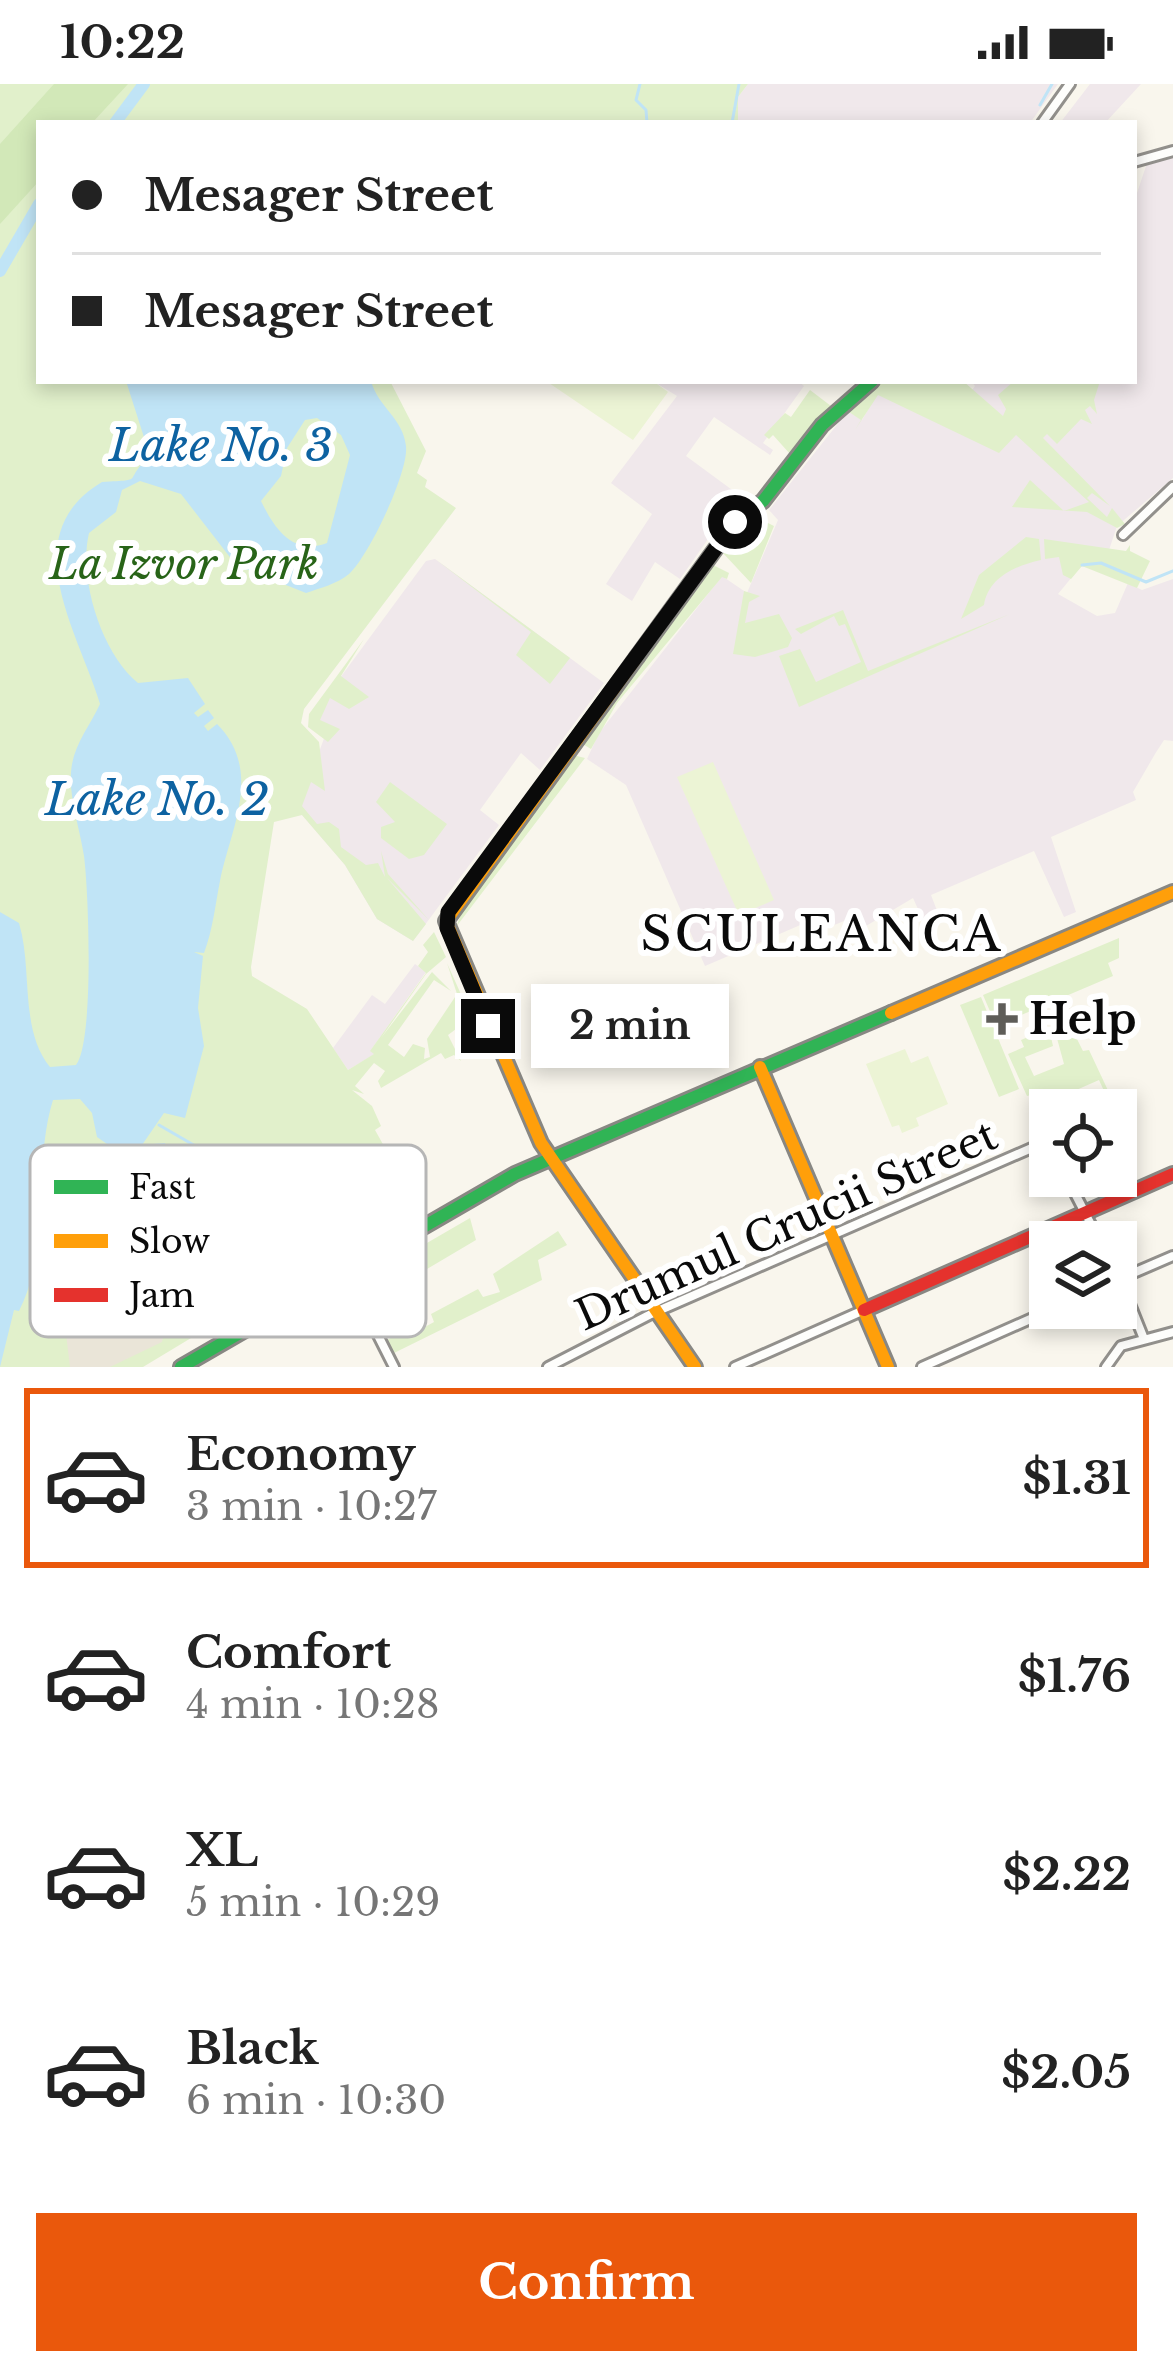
<!DOCTYPE html>
<html lang="en">
<head>
<meta charset="utf-8">
<style>
  :root { --surface:#fff; --page:#f6f6f6; --text:#222; --muted:#767676; --line:#e0e0e0; --accent:#ea580c }
  body { margin:0; font-family:"Libre Baskerville",serif; background:var(--page); color:var(--text); height:100vh; display:flex; flex-direction:column; font-size:45px; white-space:nowrap }
  * { box-sizing:border-box; margin:0 }
  p { font-size:39px; color:var(--muted) }
  .icon { flex:none; width:66px; height:66px; fill:none; stroke:currentColor; stroke-width:2; stroke-linecap:round; stroke-linejoin:round }
  .map { position:relative; height:1283px; overflow:hidden }
  .details { display:flex; flex-direction:column; background:var(--surface); flex:1 }
  .details>* { flex:none }
  .hud { position:absolute; left:36px; top:36px; width:1101px; height:264px; border-radius:0px; box-shadow:0 6px 18px #0003; display:grid; align-content:center; height:264px; padding:0 36px; background:var(--surface) }
  .controls { position:absolute; left:1029px; top:1005px; display:grid; gap:24px }
  .controls a { display:grid; place-items:center; width:108px; height:108px; border-radius:0px; background:var(--surface); box-shadow:0 6px 18px #0003; font-size:60px }
  .end { position:absolute; width:54px; height:54px; margin:-27px; border:15px solid #0a0a0a; background:#fff; box-shadow:0 0 0 6px #fff }
  .from { border-radius:50% }
  .bubble { position:absolute; height:84px; border-radius:0px; background:var(--surface); box-shadow:0 6px 18px #0003; font-size:39px; font-weight:700; line-height:84px; text-align:center }
  .hud b { display:flex; align-items:center; gap:42px; height:114px; font-size:45px }
  .hud b+b { border-top:3px solid var(--line) }
  .hud i { width:30px; height:30px; background:var(--text) }
  ul { padding:21px 0 0; list-style:none }
  li { display:flex; align-items:center; gap:36px; height:180px; margin:0 24px 18px; padding:0 12px; border:6px solid transparent; border-radius:0px }
  li div { flex:1 }
  li b { display:block; font-size:45px }
  li em { font-style:normal; font-weight:700 }
  li.current { border-color:var(--accent) }
  li>.icon { width:108px; height:108px; stroke-width:1.5 }
  .action { display:flex; gap:24px; margin-top:auto; padding:24px 36px }
  .action a { flex:1; height:138px; border-radius:0px; background:var(--accent); color:#fff; font-size:48px; font-weight:700; line-height:138px; text-align:center }
  .status { display:flex; justify-content:space-between; align-items:center; height:84px; padding:0 60px; background:var(--surface); direction:ltr }
  .status svg { height:33px; fill:currentColor }
  .map>svg:first-child { display:block }
  .industrial { fill:#f0e8eb }
  .green { fill:#e1f0cb }
  .forest { fill:#d2e8b8 }
  .pitch { fill:#ecf4d5 }
  .plaza { fill:#eae5d8 }
  .water { fill:#c0e4f6; fill-rule:evenodd }
  .lines { fill:none; stroke-linecap:round; stroke-linejoin:round }
  .stream { stroke:#c0e4f6; stroke-width:3 }
  .river { stroke:#c0e4f6; stroke-width:12 }
  .street-casing { stroke:#92908c; stroke-width:14 }
  .fast-casing { stroke:#888783; stroke-width:18 }
  .slow-casing { stroke:#888783; stroke-width:18 }
  .jam-casing { stroke:#888783; stroke-width:18 }
  .street { stroke:#fefefc; stroke-width:8 }
  .fast { stroke:#30b455; stroke-width:12 }
  .slow { stroke:#ff9f0a; stroke-width:12 }
  .jam { stroke:#e5322d; stroke-width:12 }
  .route { stroke:#0a0a0a; stroke-width:15 }
  .poi-dot { fill:#5e5d59; stroke:#fff; stroke-width:4.5 }
  .labels { text-anchor:middle; stroke-width:12; stroke-linejoin:round; paint-order:stroke }
  .park-label { font-size:42px; font-style:italic; fill:#286418; stroke:#fff }
  .poi-label { font-size:42px; font-weight:bold; fill:#0a0a0a; stroke:#fff; text-anchor:start }
  .street-label { font-size:42px; fill:#0a0a0a; stroke:#fff }
  .water-label { font-size:45px; font-style:italic; fill:#0d62a1; stroke:#fff }
  .quarter-label { font-size:48px; letter-spacing:3px; fill:#0a0a0a; stroke:#fff }
  .key { fill:#fff; stroke:#b6b6b6; stroke-width:3 }
  .key-label { font-size:33px; fill:#0a0a0a }
</style>
</head>
<body>
<div class="status"><b>10:22</b><svg viewBox="0 0 49 12"><path d="M0 12V9h3v3zM5 12V6h3v6zM10 12V3h3v9zM15 12V0h3v12zM26 1h20v11H26zM47 4h2v5h-2z"/></svg></div>
<div class="map">
<svg width="1173" height="1283" viewBox="0 0 1173 1283">
  <rect width="100%" height="100%" fill="#f9f6ed"/>
  <path class="industrial" d="M 748,0 L 1058,0 L 1030,39 L 738,39 L 738,13 Z
    M 1090,0 L 1141,0 L 1105,39 L 1060,39 Z
    M 1173,73 L 1173,394 L 1117,442 L 1102,487 L 1081,482 L 1058,510 L 1097,532 L 1115,529 L 1128,499 L 1142,506 L 1173,495 L 1173,657 L 1164,656 L 1155,670 L 1133,708 L 1136,716 L 1051,753 L 1076,828 L 1064,833 L 1034,767 L 931,811 L 941,837 L 926,843 L 913,814 L 866,842 L 861,830 L 827,844 L 812,836 L 705,882 L 626,701 L 587,675 L 599,649 L 722,492 L 747,509 L 778,436 L 769,426 L 848,327 L 862,336 L 877,310 L 891,315 L 970,309 L 975,302 L 971,297 L 1134,297 L 1134,118 L 1147,79 Z
    M 653,297 L 798,297 L 804,302 L 763,359 L 773,366 L 770,371 L 714,333 L 686,372 L 739,411 L 680,495 L 655,478 L 632,517 L 606,500 L 652,430 L 611,399 L 677,312 Z
    M 435,475 L 604,599 L 540,686 L 521,669 L 480,726 L 499,741 L 413,857 L 377,835 L 345,781 L 302,731 L 301,717 L 326,649 L 312,632 L 426,477 Z
    M 415,880 L 426,888 L 371,966 L 375,970 L 348,986 L 333,964 L 372,911 L 385,920 Z"/>
  <path class="green" d="M 0,0 L 748,0 L 738,13 L 738,39 L 39,39 L 39,297 L 390,297 L 426,367 L 417,389 L 427,396 L 425,403 L 456,424 L 304,625 L 301,639 L 319,658 L 325,707 L 311,698 L 302,722 L 317,740 L 329,738 L 339,745 L 341,763 L 366,781 L 378,779 L 385,793 L 381,767 L 388,790 L 429,836 L 387,794 L 426,840 L 413,857 L 377,835 L 345,781 L 302,731 L 274,738 L 251,883 L 252,892 L 307,925 L 348,986 L 374,970 L 370,967 L 426,889 L 418,882 L 428,868 L 423,861 L 434,848 L 446,873 L 426,890 L 381,954 L 432,888 L 451,907 L 434,896 L 388,961 L 404,973 L 413,960 L 425,964 L 424,975 L 430,973 L 427,955 L 457,910 L 447,879 L 484,962 L 465,926 L 455,931 L 460,942 L 448,951 L 461,977 L 454,971 L 445,975 L 441,969 L 381,1004 L 378,997 L 385,987 L 374,979 L 355,1002 L 364,1010 L 352,1006 L 372,1022 L 381,1042 L 375,1046 L 394,1080 L 388,1084 L 405,1094 L 418,1119 L 232,1229 L 226,1219 L 299,1173 L 257,1117 L 195,1156 L 180,1199 L 211,1242 L 143,1283 L 0,1283 Z
    M 876,297 L 963,297 L 1003,332 L 1006,325 L 998,311 L 1014,297 L 1100,297 L 1094,316 L 1097,330 L 1090,322 L 1085,326 L 1092,340 L 1081,335 L 1057,360 L 1047,350 L 1043,354 L 1110,422 L 1092,409 L 1087,414 L 1107,433 L 1112,424 L 1125,440 L 1117,444 L 1087,428 L 1012,423 L 1030,396 L 1064,427 L 1089,418 L 1016,351 L 999,369 L 878,311 L 855,346 L 861,336 L 846,326 Z
    M 810,306 L 831,322 L 790,370 L 773,351 L 769,355 L 764,351 L 785,329 L 791,333 Z
    M 754,432 L 774,442 L 751,499 L 722,468 Z
    M 1026,453 L 1039,455 L 1041,476 C 1013,482 988,495 984,521 L 961,535 L 979,491 Z
    M 1044,455 L 1126,467 L 1130,461 L 1130,467 L 1150,477 L 1137,504 L 1082,482 L 1071,495 L 1063,491 L 1059,473 L 1045,475 Z
    M 435,475 L 570,574 L 550,600 L 516,571 L 531,548 Z
    M 713,481 L 729,489 L 727,495 L 722,493 L 617,619 L 591,665 L 581,659 Z
    M 744,507 L 760,512 L 749,518 L 745,539 L 779,530 L 792,554 L 788,563 L 755,573 L 733,570 Z
    M 843,526 L 868,587 L 1010,530 L 799,623 L 779,572 L 800,565 L 816,598 L 861,578 L 845,540 L 839,542 L 834,532 L 801,550 L 795,545 Z
    M 364,555 L 341,592 L 369,613 L 349,625 L 330,614 L 320,636 L 340,645 L 328,658 L 308,643 L 309,630 Z
    M 573,671 L 585,674 L 456,843 L 468,813 Z
    M 390,698 L 447,740 L 424,771 L 409,775 L 381,754 L 381,743 L 395,738 L 376,718 Z
    M 1119,854 L 1119,874 L 1108,879 L 1113,892 L 1012,935 L 1009,929 L 992,932 L 983,911 Z
    M 981,913 L 1019,1005 L 999,1013 L 960,921 Z
    M 1098,923 L 1103,935 L 1075,948 L 1076,953 L 1083,967 L 1089,966 L 1136,1066 L 1132,1068 L 1099,996 L 1074,1007 L 1077,1014 L 1061,1021 L 1063,1026 L 1050,1026 L 1050,1033 L 1035,1010 L 1027,1012 L 1008,970 L 1024,963 L 1021,956 L 1049,944 L 1053,962 L 1025,973 L 1034,992 L 1064,980 L 1055,947 Z
    M 470,1134 L 476,1156 L 373,1217 L 358,1199 Z
    M 558,1147 L 567,1161 L 538,1176 L 542,1196 L 392,1270 L 387,1256 L 418,1238 L 423,1244 L 434,1238 L 431,1230 L 478,1205 L 483,1213 L 500,1208 L 493,1190 Z"/>
  <path class="forest" d="M 54,0 L 128,0 L 92,39 L 39,39 L 39,97 L 0,140 L 0,60 Z"/>
  <path class="pitch" d="M 546,297 L 653,297 L 668,308 L 633,356 Z
    M 713,678 L 774,816 L 739,831 L 677,693 Z
    M 905,965 L 911,979 L 928,972 L 948,1020 L 916,1034 L 919,1042 L 902,1049 L 899,1041 L 892,1043 L 866,980 Z"/>
  <path class="plaza" d="M 145,1222 L 148,1240 L 164,1250 L 162,1258 L 110,1283 L 70,1283 L 64,1233 Z"/>
  <path class="water" d="M 126,297 L 371,297 C 378,323 403,334 406,362 C 409,387 369,472 349,490 C 337,500 320,504 306,509 L 236,481 L 181,410 L 140,397 L 122,406 L 116,428 L 89,449 C 78,495 102,570 138,599 L 188,594 L 205,620 L 194,629 L 198,633 L 208,626 L 214,634 L 204,642 L 208,647 L 217,640 C 264,687 230,746 220,797 C 215,822 213,845 204,869 L 194,868 L 203,872 L 198,924 L 204,962 L 185,1034 L 164,1029 L 142,1061 L 165,1059 L 167,1070 L 160,1077 L 130,1076 L 97,1053 L 92,1029 L 80,1015 L 53,1016 C 32,1084 52,1162 19,1227 L 14,1226 L 0,1283 L 0,828 L 19,839 C 33,885 19,945 50,983 L 76,981 C 94,959 89,810 84,772 C 80,745 69,715 71,688 C 73,661 89,644 100,620 C 79,549 13,451 102,398 C 149,395 120,399 150,372 ZM 317,334 L 341,351 L 350,371 L 327,459 C 294,472 275,446 261,417 L 281,392 L 287,364 L 305,336 Z"/>
  <g class="lines">
    <path class="stream" d="M 640,0 L 636,16 L 646,26 L 647,39
      M 1040,21 L 1052,0
      M 732,39 L 739,0
      M 852,297 L 854,298
      M 1082,481 L 1101,479 L 1146,498 L 1173,487
      M 159,1041 L 237,1086 L 299,1141 L 294,1149 L 302,1166"/>
    <path class="river" d="M 115,39 L 144,0
      M 0,187 L 39,120"/>
    <defs>
      <path id="street" d="M 1042,39 L 1070,0
        M 1134,78 L 1173,67
        M 1123,451 L 1173,403
        M 1066,1092 L 1100,1158
        M 345,1186 L 394,1283
        M 1120,1195 L 1144,1255
        M 1117,1196 L 1173,1172
        M 548,1283 L 651,1230 L 1050,1056
        M 735,1283 L 864,1226
        M 922,1283 L 1055,1224
        M 1106,1283 L 1121,1262 L 1173,1248"/>
      <path id="fast" d="M 637,573 L 735,438 L 763,417 L 822,341 L 872,297
        M 181,1283 L 515,1090 L 891,929"/>
      <path id="slow" d="M 637,573 L 446,837 L 541,1059 L 695,1283
        M 891,929 L 1173,808
        M 760,983 L 888,1283"/>
      <path id="jam" d="M 864,1226 L 1173,1090"/>
    </defs>
    <use href="#street" class="street-casing"/>
    <use href="#fast" class="fast-casing"/>
    <use href="#slow" class="slow-casing"/>
    <use href="#jam" class="jam-casing"/>
    <use href="#street" class="street"/>
    <use href="#fast" class="fast"/>
    <use href="#slow" class="slow"/>
    <use href="#jam" class="jam"/>
  </g>
  <g class="lines">
    <path class="route" d="M 488,942 L 447,844 L 448,828 L 735,438"/>
  </g>
  <path class="poi-dot" d="M996 917h12v12h12v12h-12v12h-12v-12h-12v-12h12z"/>
  <g class="labels">
    <g class="park-label">
      <text x="184" y="495">La Izvor Park</text>
    </g>
    <g class="poi-label">
      <text x="1029" y="950">Help</text>
    </g>
    <g class="street-label">
      <text transform="translate(786 1141) rotate(-24)" y="15">Drumul Crucii Street</text>
    </g>
    <g class="water-label">
      <text x="221" y="377">Lake No. 3</text>
      <text x="157" y="731">Lake No. 2</text>
    </g>
    <g class="quarter-label">
      <text x="822" y="867">SCULEANCA</text>
    </g>
  </g>
  <rect x="30" y="1061" width="396" height="192" rx="18" class="key"/>
  <rect x="54" y="1096" width="54" height="14" fill="#30b455"/>
  <rect x="54" y="1150" width="54" height="14" fill="#ff9f0a"/>
  <rect x="54" y="1204" width="54" height="14" fill="#e5322d"/>
  <g class="key-label">
    <text x="129" y="1115">Fast</text>
    <text x="129" y="1169">Slow</text>
    <text x="129" y="1223">Jam</text>
  </g>
</svg>
<div class="controls">
<a><svg class="icon" aria-label="locate" viewBox="0 0 24 24"><circle cx="12" cy="12" r="6"/><path d="M12 2v4M12 18v4M2 12h4M18 12h4"/></svg></a>
<a><svg class="icon" aria-label="layers" viewBox="0 0 24 24"><path d="M12 4l9 5-9 5-9-5zM3 14l9 5 9-5"/></svg></a>
</div>
<i class="end from" style="left:735px;top:438px"></i>
<i class="end" style="left:488px;top:942px"></i>
<div class="bubble" style="left:531px;top:900px;width:198px">2 min</div>
<div class="hud">
<b><i class="from"></i>Mesager Street</b>
<b><i></i>Mesager Street</b>
</div>
</div>
<section class="details">
<ul>
<li class="current"><svg class="icon" aria-label="car" viewBox="0 0 24 24"><path d="M5 17H2v-5l4-1 3-4h7l3 4 3 1v5h-3M9 17h6M6 11h13"/><circle cx="7" cy="17" r="2"/><circle cx="17" cy="17" r="2"/></svg><div><b>Economy</b><p>3 min · 10:27</p></div><em>$1.31</em></li>
<li><svg class="icon" aria-label="car" viewBox="0 0 24 24"><path d="M5 17H2v-5l4-1 3-4h7l3 4 3 1v5h-3M9 17h6M6 11h13"/><circle cx="7" cy="17" r="2"/><circle cx="17" cy="17" r="2"/></svg><div><b>Comfort</b><p>4 min · 10:28</p></div><em>$1.76</em></li>
<li><svg class="icon" aria-label="car" viewBox="0 0 24 24"><path d="M5 17H2v-5l4-1 3-4h7l3 4 3 1v5h-3M9 17h6M6 11h13"/><circle cx="7" cy="17" r="2"/><circle cx="17" cy="17" r="2"/></svg><div><b>XL</b><p>5 min · 10:29</p></div><em>$2.22</em></li>
<li><svg class="icon" aria-label="car" viewBox="0 0 24 24"><path d="M5 17H2v-5l4-1 3-4h7l3 4 3 1v5h-3M9 17h6M6 11h13"/><circle cx="7" cy="17" r="2"/><circle cx="17" cy="17" r="2"/></svg><div><b>Black</b><p>6 min · 10:30</p></div><em>$2.05</em></li>
</ul>
<div class="action"><a>Confirm</a></div>
</section>
</body>
</html>
